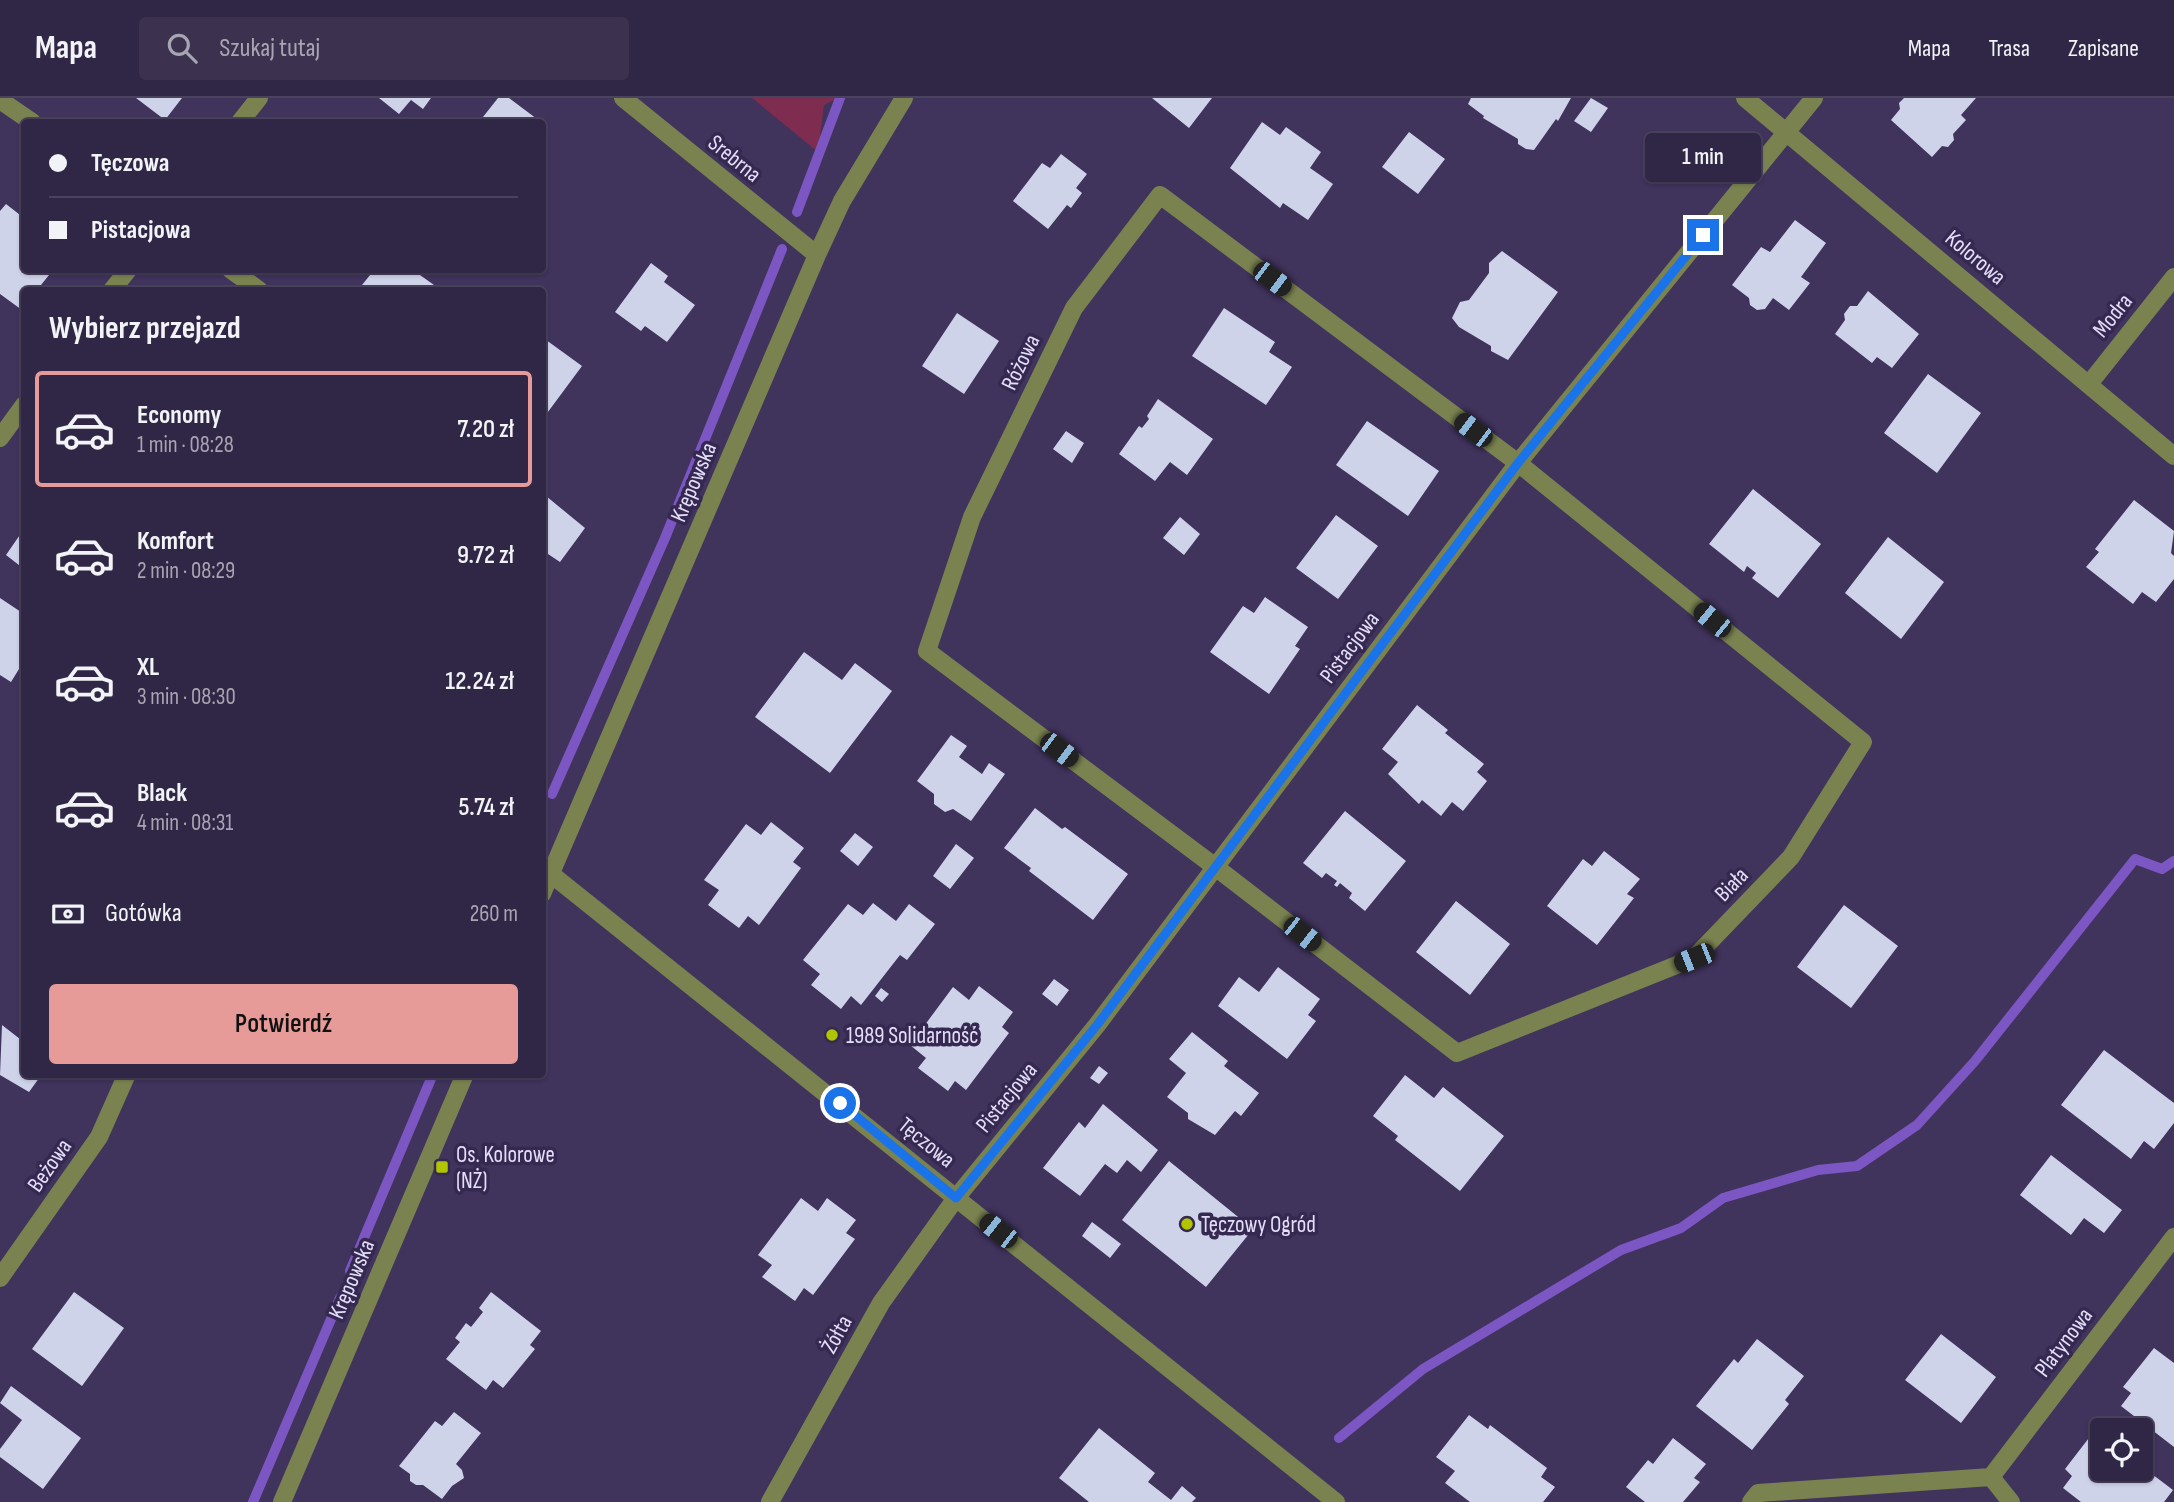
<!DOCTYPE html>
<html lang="pl">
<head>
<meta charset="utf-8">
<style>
  :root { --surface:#302645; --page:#3c3250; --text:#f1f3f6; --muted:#a8a5b3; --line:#4b435e; --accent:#e69b98 }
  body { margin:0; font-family:"Sofia Sans Condensed",sans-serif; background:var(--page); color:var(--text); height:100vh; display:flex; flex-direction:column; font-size:26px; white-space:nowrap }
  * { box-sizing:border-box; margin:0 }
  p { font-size:23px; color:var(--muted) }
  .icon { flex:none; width:38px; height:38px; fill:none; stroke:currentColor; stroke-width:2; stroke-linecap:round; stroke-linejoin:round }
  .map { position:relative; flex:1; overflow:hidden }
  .side { position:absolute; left:21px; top:189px; width:525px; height:791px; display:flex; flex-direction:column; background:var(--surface); border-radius:7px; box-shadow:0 2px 5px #0004,0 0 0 2px var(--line) }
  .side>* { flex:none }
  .guide { position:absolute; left:21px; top:21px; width:525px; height:154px; border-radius:7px; box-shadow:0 2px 5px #0004,0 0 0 2px var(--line); display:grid; align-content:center; height:154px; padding:0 28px; background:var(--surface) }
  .controls { position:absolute; left:2090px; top:1320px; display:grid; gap:14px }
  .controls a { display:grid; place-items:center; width:63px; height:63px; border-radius:7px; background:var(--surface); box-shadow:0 2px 5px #0004,0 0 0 2px var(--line); font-size:35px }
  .end { position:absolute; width:32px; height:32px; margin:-16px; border:9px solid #1a73e8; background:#fff; box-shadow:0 0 0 4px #fff }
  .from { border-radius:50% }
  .bubble { position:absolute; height:49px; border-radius:7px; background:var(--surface); box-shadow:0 2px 5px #0004,0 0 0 2px var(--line); font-size:23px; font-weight:600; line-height:49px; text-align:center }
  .car { position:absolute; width:21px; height:42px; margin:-21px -10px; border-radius:9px; box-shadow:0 0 5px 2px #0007; background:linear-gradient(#222 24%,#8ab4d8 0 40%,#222 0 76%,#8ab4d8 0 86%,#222 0) }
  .guide b { display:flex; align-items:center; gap:24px; height:66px; font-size:26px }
  .guide b+b { border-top:2px solid var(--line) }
  .guide i { width:18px; height:18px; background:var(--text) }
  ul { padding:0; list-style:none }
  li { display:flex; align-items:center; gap:21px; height:116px; margin:0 14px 10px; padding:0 14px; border:4px solid transparent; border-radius:7px }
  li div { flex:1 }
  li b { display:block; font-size:26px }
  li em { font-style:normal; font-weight:600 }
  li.current { border-color:var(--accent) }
  li>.icon { width:63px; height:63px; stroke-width:1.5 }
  h2 { padding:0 28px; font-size:32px; line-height:84px }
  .pay { display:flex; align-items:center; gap:18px; height:77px; padding:0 28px; font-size:26px }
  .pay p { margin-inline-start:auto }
  .button { display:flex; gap:14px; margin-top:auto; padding:14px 28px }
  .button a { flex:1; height:80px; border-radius:7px; background:var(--accent); color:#111; font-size:28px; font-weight:600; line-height:80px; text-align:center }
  header { display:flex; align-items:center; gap:42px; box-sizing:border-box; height:98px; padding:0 35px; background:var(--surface); border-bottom:2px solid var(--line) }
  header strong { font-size:33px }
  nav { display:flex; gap:38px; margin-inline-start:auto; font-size:24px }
  .search { width:490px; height:63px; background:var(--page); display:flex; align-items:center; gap:18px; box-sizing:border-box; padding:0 24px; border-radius:7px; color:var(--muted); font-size:26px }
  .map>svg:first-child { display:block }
  .green { fill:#7e2c4f }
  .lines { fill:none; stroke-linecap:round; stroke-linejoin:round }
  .stream { stroke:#7c56c2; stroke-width:10 }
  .building { fill:#ced3ea }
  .minor { stroke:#7a8350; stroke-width:18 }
  .route { stroke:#1a73e8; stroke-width:9 }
  .poi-dot { fill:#b0c500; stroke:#362951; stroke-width:2.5 }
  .labels { text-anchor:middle; stroke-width:7; stroke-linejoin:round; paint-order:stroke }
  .street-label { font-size:23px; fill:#e4def8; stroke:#362951 }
  .poi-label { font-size:23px; fill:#e4def8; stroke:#362951; text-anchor:start }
</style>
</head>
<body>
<header>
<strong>Mapa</strong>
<div class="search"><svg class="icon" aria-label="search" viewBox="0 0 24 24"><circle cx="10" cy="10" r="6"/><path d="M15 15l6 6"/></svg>Szukaj tutaj</div>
<nav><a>Mapa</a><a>Trasa</a><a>Zapisane</a></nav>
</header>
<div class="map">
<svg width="2174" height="1404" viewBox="0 0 2174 1404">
  <rect width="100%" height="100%" fill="#40335c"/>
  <path class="green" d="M 752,0 L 838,0 L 824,7 L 818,54 Z"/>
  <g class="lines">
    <path class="stream" d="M 797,114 L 840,0
      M 552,696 L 665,440 L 782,151
      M 350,1173 L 433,976
      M 1339,1340 L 1423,1271 L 1621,1152 L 1681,1130 L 1723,1100 L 1818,1072 L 1857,1068 L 1917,1027 L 1975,963 L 2135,761 L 2162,771 L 2174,763
      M 253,1404 L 340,1200"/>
  </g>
  <path class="building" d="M 136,0 L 182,0 L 165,22 Z
    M 379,0 L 431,0 L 423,11 L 411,2 L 399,16 Z
    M 498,0 L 509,0 L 541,24 L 479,24 Z
    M 1152,0 L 1212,0 L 1189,30 Z
    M 1471,0 L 1571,0 L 1558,23 L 1556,21 L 1534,52 L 1526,51 L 1518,46 L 1518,41 L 1483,20 L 1484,18 L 1468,6 Z
    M 1591,0 L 1608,10 L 1591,34 L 1574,23 Z
    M 1904,0 L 1976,0 L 1961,17 L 1966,22 L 1953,36 L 1954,42 L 1948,49 L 1942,48 L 1932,59 L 1891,22 L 1900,11 L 1899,5 Z
    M 1262,24 L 1280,37 L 1286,29 L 1321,54 L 1310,70 L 1333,86 L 1308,122 L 1283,105 L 1280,110 L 1230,70 Z
    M 1409,34 L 1445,61 L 1418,96 L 1382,69 Z
    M 1061,56 L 1087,76 L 1076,90 L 1082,95 L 1071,110 L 1067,107 L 1048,131 L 1013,103 L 1042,65 L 1050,70 Z
    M 6,106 L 24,120 L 24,172 L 53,172 L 37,192 L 24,192 L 22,212 L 0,196 L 0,113 Z
    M 1795,122 L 1826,145 L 1801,179 L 1810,185 L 1789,212 L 1773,200 L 1765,211 L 1757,212 L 1750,207 L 1749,200 L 1732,187 L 1761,149 L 1770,154 Z
    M 1502,153 L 1558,194 L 1508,262 L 1491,253 L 1491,248 L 1459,229 L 1452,220 L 1460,204 L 1469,202 L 1489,175 L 1489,165 Z
    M 651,165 L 668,178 L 664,184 L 695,207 L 667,244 L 645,228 L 641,233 L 615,214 Z
    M 374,172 L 413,172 L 441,192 L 358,192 Z
    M 1868,193 L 1919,236 L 1892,270 L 1877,259 L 1872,265 L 1835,236 L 1845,222 L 1844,216 L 1850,208 L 1857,208 Z
    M 1224,210 L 1275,244 L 1269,254 L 1292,269 L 1266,307 L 1192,258 Z
    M 957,215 L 999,243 L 964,296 L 922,268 Z
    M 542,239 L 582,268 L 542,322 Z
    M 1928,276 L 1981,315 L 1937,375 L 1884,335 Z
    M 1158,301 L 1213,341 L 1187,377 L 1170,364 L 1155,383 L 1119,356 L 1139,328 L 1142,330 L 1149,321 L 1147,318 Z
    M 1367,323 L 1439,373 L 1408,418 L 1336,367 Z
    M 1066,333 L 1084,345 L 1072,365 L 1053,351 Z
    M 1753,391 L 1821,446 L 1778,500 L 1752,480 L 1756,475 L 1747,468 L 1744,474 L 1709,446 Z
    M 546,398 L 585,430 L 560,464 L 542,452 L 542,399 Z
    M 2134,402 L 2174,433 L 2171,455 L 2174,458 L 2174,481 L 2156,504 L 2142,494 L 2133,506 L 2086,469 L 2099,454 L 2095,451 Z
    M 1336,417 L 1378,448 L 1338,501 L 1296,470 Z
    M 1180,419 L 1200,436 L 1184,457 L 1163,440 Z
    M 24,431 L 24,471 L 6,457 Z
    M 1888,439 L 1944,484 L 1901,541 L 1845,495 Z
    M 1265,499 L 1308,529 L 1295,548 L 1300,551 L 1269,596 L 1210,554 L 1243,508 L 1254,515 Z
    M 0,500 L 24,516 L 24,563 L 11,584 L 0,577 Z
    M 804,554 L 842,582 L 855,565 L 892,593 L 830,675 L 755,619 Z
    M 1417,607 L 1448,632 L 1445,635 L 1484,666 L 1477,674 L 1487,683 L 1463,713 L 1452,704 L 1441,718 L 1422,702 L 1419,706 L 1388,676 L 1398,664 L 1382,651 Z
    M 951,637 L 967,648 L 959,659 L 982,676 L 989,665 L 1005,676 L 971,723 L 953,711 L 945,714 L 934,706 L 934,696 L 917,683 Z
    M 1035,710 L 1062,731 L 1065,729 L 1128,776 L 1093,822 L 1029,773 L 1031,770 L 1004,750 Z
    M 1345,713 L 1406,763 L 1365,813 L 1349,800 L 1352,795 L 1340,785 L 1337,789 L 1334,787 L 1337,783 L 1326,775 L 1322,780 L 1303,765 Z
    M 771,724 L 804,750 L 793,764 L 801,770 L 759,827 L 748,818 L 739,830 L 708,807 L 719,792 L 704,782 L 746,726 L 761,737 Z
    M 855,735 L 873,749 L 858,768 L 840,753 Z
    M 956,746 L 974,760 L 950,791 L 933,778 Z
    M 1604,753 L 1640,781 L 1627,796 L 1634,800 L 1597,847 L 1547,808 L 1583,761 L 1592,768 Z
    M 1456,803 L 1510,846 L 1470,897 L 1416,854 Z
    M 873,805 L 896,823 L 909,806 L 935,826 L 907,862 L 900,857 L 861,907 L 851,898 L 841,911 L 811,887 L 820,876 L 803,862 L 848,806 L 863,817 Z
    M 1844,807 L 1898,848 L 1851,910 L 1797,869 Z
    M 1278,869 L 1320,901 L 1308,917 L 1316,923 L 1287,961 L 1218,908 L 1239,879 L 1259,894 Z
    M 1054,881 L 1069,892 L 1057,908 L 1042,896 Z
    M 979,888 L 1013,914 L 1002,929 L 1009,935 L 966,992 L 955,983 L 948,993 L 918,970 L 926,960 L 910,947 L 953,889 L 969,902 Z
    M 881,890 L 889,896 L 882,904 L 875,898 Z
    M 2,927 L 20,941 L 24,935 L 24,976 L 42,976 L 29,994 L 0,977 Z
    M 1192,934 L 1228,963 L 1224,968 L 1259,995 L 1241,1018 L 1235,1013 L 1215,1037 L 1188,1021 L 1188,1015 L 1167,999 L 1186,975 L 1169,961 Z
    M 2104,952 L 2174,1005 L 2174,1025 L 2154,1051 L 2144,1043 L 2131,1061 L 2061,1007 Z
    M 1099,968 L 1108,975 L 1099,986 L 1090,980 Z
    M 1405,977 L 1434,1000 L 1443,989 L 1504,1038 L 1460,1093 L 1395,1042 L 1398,1038 L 1373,1018 Z
    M 1103,1006 L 1158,1052 L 1141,1074 L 1127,1062 L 1117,1075 L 1105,1066 L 1080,1098 L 1043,1070 L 1079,1024 L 1085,1030 Z
    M 2051,1057 L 2122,1112 L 2104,1135 L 2084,1120 L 2071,1137 L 2020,1097 Z
    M 1169,1063 L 1253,1131 L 1206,1189 L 1122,1122 Z
    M 801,1100 L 818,1113 L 827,1100 L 856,1122 L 846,1135 L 855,1141 L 813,1197 L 804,1190 L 795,1203 L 762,1179 L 772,1167 L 758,1157 Z
    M 1092,1124 L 1121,1146 L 1110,1160 L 1082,1138 Z
    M 74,1194 L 124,1230 L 82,1288 L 32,1251 Z
    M 491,1194 L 541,1233 L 530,1247 L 535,1251 L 503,1290 L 493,1282 L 486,1292 L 446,1261 L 460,1244 L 455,1240 L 466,1225 L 471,1229 L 483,1214 L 479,1210 Z
    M 1941,1236 L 1996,1279 L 1961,1325 L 1905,1282 Z
    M 1757,1241 L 1804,1278 L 1785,1302 L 1789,1306 L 1752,1352 L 1696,1308 L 1734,1261 L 1738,1265 Z
    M 2154,1250 L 2174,1265 L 2174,1349 L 2121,1308 L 2131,1295 L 2123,1289 Z
    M 11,1288 L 81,1340 L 43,1391 L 0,1359 L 0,1351 L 22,1322 L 0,1305 Z
    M 454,1314 L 481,1335 L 456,1366 L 462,1372 L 464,1380 L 452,1388 L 442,1401 L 423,1387 L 416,1387 L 410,1383 L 410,1376 L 399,1368 L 435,1323 L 442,1328 Z
    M 1469,1317 L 1488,1331 L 1490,1327 L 1547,1370 L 1541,1379 L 1555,1389 L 1543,1404 L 1470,1404 L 1445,1385 L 1455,1373 L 1436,1359 Z
    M 2111,1321 L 2125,1332 L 2105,1332 Z
    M 1099,1330 L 1155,1375 L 1148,1384 L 1171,1402 L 1182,1388 L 1196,1400 L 1192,1404 L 1089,1404 L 1059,1380 Z
    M 2095,1332 L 2102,1337 L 2102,1370 L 2140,1370 L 2140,1367 L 2173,1392 L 2164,1404 L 2081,1404 L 2063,1390 L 2072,1378 L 2065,1371 Z
    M 1673,1340 L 1706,1366 L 1694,1380 L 1700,1384 L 1683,1404 L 1645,1404 L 1626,1389 L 1648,1362 L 1653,1366 Z"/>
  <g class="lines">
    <path class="minor" d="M 623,0 L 817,157
      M 1745,0 L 2174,358
      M 0,2 L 32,24
      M 240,24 L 259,0
      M 1160,97 L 1518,365 L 1863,644 L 1791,759 L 1694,860 L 1457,955 L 1214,768 L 927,553 L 972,419 L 1074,210 Z
      M 231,172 L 259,192
      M 112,192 L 128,172
      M 2089,286 L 2174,179
      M 0,340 L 24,307
      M 551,776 L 1336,1404
      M 542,796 L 817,157 L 842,103 L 904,0
      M 0,1180 L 99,1039 L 127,976
      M 1991,1379 L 2011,1404
      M 282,1404 L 465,976
      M 770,1404 L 881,1205 L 956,1100 L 1097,927 L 1518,365 L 1814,0
      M 1751,1404 L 1758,1395 L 1991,1379 L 2174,1139"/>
  </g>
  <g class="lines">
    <path class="route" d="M 840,1005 L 956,1100 L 1097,927 L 1518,365 L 1703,137"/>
  </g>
  <g class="poi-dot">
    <circle cx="832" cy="937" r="7"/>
    <rect x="435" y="1062" width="14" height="14" rx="3.5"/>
    <circle cx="1187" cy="1126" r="7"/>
  </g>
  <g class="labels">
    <g class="street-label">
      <text transform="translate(735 60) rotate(39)" y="8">Srebrna</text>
      <text transform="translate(1976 159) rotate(40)" y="8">Kolorowa</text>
      <text transform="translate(2112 217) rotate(-51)" y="8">Modra</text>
      <text transform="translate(1020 264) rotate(-64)" y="8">Różowa</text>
      <text transform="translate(693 384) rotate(-67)" y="8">Krępowska</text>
      <text transform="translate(1349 549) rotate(-53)" y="8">Pistacjowa</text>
      <text transform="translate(1731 786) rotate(-46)" y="8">Biała</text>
      <text transform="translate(1006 999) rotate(-51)" y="8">Pistacjowa</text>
      <text transform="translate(927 1044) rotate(39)" y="8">Tęczowa</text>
      <text transform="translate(49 1067) rotate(-55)" y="8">Beżowa</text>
      <text transform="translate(351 1181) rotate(-67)" y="8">Krępowska</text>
      <text transform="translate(836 1236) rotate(-61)" y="8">Żółta</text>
      <text transform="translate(2063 1244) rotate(-53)" y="8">Platynowa</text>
    </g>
    <g class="poi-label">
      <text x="846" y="945">1989 Solidarność</text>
      <text x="456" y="1064">Os. Kolorowe<tspan x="456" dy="26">(NŻ)</tspan></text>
      <text x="1201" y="1134">Tęczowy Ogród</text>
    </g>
  </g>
</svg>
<div class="controls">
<a><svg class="icon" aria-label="locate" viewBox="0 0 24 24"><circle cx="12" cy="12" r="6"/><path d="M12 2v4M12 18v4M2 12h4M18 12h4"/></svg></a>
</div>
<i class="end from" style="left:840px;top:1005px"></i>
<i class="end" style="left:1703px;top:137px"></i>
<div class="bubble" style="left:1645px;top:35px;width:116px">1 min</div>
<i class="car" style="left:1272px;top:181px;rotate:127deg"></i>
<i class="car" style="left:1473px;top:332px;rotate:307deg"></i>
<i class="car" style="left:1712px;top:522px;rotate:309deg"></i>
<i class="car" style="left:1059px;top:652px;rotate:127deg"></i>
<i class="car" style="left:1302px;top:836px;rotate:128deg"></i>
<i class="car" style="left:1694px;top:860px;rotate:248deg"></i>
<i class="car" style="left:998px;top:1133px;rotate:308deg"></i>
<div class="guide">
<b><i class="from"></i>Tęczowa</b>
<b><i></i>Pistacjowa</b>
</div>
<section class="side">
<h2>Wybierz przejazd</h2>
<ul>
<li class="current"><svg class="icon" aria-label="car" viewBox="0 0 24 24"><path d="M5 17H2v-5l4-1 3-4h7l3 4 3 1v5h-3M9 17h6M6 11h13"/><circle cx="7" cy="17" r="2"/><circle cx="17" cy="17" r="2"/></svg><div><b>Economy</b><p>1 min · 08:28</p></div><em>7.20 zł</em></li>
<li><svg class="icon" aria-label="car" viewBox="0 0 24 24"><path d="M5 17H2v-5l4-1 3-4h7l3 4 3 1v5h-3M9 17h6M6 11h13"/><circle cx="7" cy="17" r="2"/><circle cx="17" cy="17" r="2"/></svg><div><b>Komfort</b><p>2 min · 08:29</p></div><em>9.72 zł</em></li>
<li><svg class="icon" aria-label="car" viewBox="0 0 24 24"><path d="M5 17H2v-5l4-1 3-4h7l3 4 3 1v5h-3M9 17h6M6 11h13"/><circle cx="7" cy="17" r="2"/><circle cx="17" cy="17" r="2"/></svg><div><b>XL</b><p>3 min · 08:30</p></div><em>12.24 zł</em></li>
<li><svg class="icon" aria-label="car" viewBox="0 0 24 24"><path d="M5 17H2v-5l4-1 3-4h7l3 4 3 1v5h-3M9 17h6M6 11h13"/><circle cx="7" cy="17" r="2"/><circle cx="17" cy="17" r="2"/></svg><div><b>Black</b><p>4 min · 08:31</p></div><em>5.74 zł</em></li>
</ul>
<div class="pay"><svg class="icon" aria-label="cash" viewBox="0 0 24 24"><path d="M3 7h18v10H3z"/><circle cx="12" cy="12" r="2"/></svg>Gotówka<p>260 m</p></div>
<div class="button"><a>Potwierdź</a></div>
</section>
</div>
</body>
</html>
